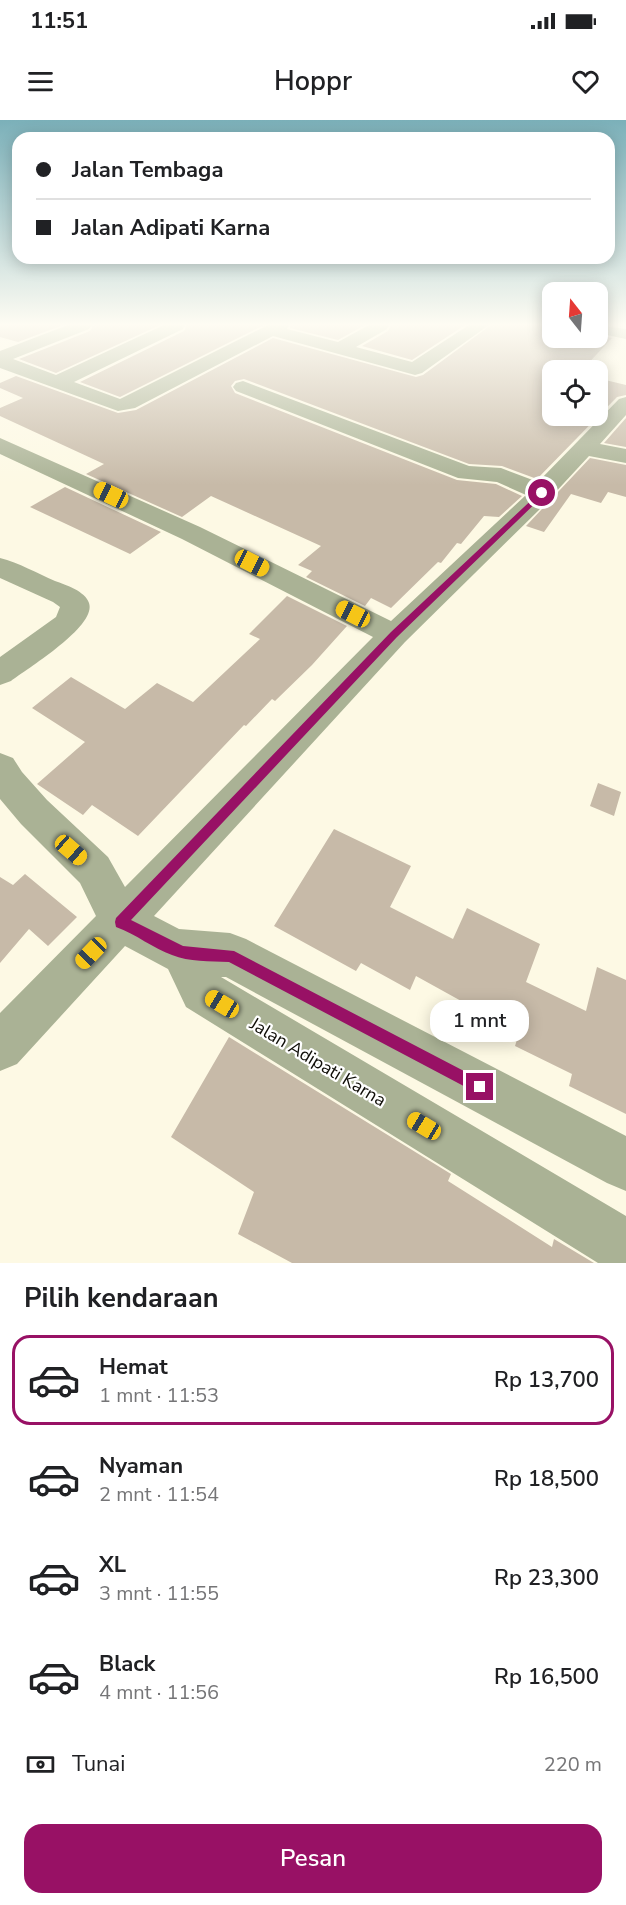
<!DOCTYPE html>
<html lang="id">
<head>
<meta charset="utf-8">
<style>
  :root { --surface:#fff; --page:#f2f2f2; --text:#202124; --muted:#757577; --line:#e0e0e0; --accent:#981165 }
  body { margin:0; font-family:"Nunito Sans",sans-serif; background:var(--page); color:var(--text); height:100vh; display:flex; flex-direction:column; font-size:22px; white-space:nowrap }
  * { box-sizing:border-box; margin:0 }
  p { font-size:20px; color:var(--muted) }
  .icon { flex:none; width:33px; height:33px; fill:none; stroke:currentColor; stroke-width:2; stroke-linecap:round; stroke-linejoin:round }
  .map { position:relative; height:1143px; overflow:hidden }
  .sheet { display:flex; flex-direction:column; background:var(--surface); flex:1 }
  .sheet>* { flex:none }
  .top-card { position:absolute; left:12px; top:12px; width:603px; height:132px; border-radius:18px; box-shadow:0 3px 15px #0003; display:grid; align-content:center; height:132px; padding:0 24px; background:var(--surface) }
  .needle { width:39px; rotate:343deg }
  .tools { position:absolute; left:542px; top:162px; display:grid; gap:12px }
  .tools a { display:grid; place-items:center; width:66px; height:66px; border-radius:12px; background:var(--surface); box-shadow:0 3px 15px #0003; font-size:30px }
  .end { position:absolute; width:27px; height:27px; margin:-14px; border:8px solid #981165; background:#fff; box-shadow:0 0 0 3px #fff }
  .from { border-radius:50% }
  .bubble { position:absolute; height:42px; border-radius:18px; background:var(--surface); box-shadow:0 3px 15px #0003; font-size:20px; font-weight:600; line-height:42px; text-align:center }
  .car { position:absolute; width:18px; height:36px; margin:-18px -9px; border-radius:8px; box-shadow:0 0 4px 2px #0007; background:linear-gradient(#f5c518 24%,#345 0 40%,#f5c518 0 76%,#345 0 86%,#f5c518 0) }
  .top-card b { display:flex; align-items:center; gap:21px; height:57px; font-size:22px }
  .top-card b+b { border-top:2px solid var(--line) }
  .top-card i { width:15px; height:15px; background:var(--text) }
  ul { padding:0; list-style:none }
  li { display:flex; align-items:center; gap:18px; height:90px; margin:0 12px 9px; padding:0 12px; border:3px solid transparent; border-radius:18px }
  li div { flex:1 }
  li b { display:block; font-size:22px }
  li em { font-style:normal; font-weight:600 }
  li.current { border-color:var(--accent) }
  li>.icon { width:54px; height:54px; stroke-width:1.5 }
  h2 { padding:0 24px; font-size:27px; line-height:72px }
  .pay { display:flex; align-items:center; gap:15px; height:66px; padding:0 24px; font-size:22px }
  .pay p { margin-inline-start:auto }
  .button { display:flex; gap:12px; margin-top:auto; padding:12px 24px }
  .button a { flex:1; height:69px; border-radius:18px; background:var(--accent); color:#fff; font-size:24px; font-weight:600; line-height:69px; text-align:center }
  .status { display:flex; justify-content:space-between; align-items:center; height:42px; padding:0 30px; background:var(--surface); direction:ltr }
  .status svg { height:16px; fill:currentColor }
  header { display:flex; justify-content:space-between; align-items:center; height:78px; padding:0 24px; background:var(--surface); font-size:27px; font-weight:600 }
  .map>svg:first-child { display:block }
  .building { fill:#c7baa8 }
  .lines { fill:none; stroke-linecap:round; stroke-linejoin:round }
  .minor { fill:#aab295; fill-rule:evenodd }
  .route { fill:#981165 }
  .labels { text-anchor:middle; stroke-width:4.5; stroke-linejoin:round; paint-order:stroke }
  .near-street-label { font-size:18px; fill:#0f0d07; stroke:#fff }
</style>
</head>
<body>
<div class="status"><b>11:51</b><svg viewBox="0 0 49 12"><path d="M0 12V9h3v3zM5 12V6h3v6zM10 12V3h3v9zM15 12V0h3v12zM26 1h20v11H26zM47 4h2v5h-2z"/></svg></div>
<header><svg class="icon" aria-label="menu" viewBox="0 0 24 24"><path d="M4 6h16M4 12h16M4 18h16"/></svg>Hoppr<svg class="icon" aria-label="heart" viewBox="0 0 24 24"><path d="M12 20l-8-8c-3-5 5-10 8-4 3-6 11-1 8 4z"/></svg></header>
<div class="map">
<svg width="626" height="1143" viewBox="0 0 626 1143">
  <rect width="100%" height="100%" fill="#fdf9e4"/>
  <path class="building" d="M 0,205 L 63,205 L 18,222 L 0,217 Z
    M 94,205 L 160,205 L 56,253 L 19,239 L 90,211 Z
    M 187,205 L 264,205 L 120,277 L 80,262 L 184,211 Z
    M 291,205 L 365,205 L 338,220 L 290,208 Z
    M 391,205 L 465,205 L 412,240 L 362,226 L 388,211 Z
    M 491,205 L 552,205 L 552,218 L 597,218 L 597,215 L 612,218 L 582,250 L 552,250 L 552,296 L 597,296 L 597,258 L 626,265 L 626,275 L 617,277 L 537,359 L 502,346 L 469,344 L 244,259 L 235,261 L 231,266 L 235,273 L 457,360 L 496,364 L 522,376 L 499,397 L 484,396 L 461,424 L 457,423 L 441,443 L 438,442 L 391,488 L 371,478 L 365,486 L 306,457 L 312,451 L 298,445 L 321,426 L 211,376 L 182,397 L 86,354 L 104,344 L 0,296 L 0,288 L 23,278 L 0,268 L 0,263 L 16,256 L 118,293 L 136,290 L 273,218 L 416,257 L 423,255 Z
    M 626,298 L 626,327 L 604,323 Z
    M 590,338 L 626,345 L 626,377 L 608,372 L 601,383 L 571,374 L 544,412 L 526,406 Z
    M 65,367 L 161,412 L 130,434 L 30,387 Z
    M 287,476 L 347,506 L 312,545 L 275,581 L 272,579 L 246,606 L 244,605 L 138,716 L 92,685 L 83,695 L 37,664 L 85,622 L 32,588 L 71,557 L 125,589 L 157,563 L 193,582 L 260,519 L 249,514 Z
    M 598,663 L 621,672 L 614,696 L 590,686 Z
    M 334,709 L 411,746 L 390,787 L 453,819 L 467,788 L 540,824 L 526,862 L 586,891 L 597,847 L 626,860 L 626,994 L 569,966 L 572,954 L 515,926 L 519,913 L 416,856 L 410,870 L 361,843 L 356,851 L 274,806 Z
    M 25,754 L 77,797 L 48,826 L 29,809 L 0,843 L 0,757 L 13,765 Z
    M 229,917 L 451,1054 L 448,1061 L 552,1127 L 554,1119 L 594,1143 L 292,1143 L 238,1114 L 254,1072 L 171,1017 Z"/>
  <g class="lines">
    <path class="minor" d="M 68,205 L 92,205 L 89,209 L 13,239 L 56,255 L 164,205 L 185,205 L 183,209 L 74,262 L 120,279 L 268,205 L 289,205 L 287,209 L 338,222 L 369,205 L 389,205 L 387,209 L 356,227 L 412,242 L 469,205 L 489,205 L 422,253 L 415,255 L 273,216 L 135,288 L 118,291 L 0,248 L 0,231 Z
      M 597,205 L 626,209 L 626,219 L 597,213 Z
      M 243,261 L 469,346 L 501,348 L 538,362 L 619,279 L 626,277 L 626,295 L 600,324 L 626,329 L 626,343 L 589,336 L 539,390 L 405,522 L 154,796 L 179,809 L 230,813 L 246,819 L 626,1016 L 626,1071 L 607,1063 L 226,857 L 221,857 L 626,1096 L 626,1143 L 598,1143 L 186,887 L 168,849 L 125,826 L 17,944 L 0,951 L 0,893 L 96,796 L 80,763 L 21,704 L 0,679 L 0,633 L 13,638 L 22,652 L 47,680 L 108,737 L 125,767 L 373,517 L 182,419 L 0,334 L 0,318 L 200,407 L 391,501 L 526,375 L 497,362 L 458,358 L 236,271 L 233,267 L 236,263 Z
      M 0,438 C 19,443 37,453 55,461 C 66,465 85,471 89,483 C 97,506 28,548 11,561 L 0,565 L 0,537 L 56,497 L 60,487 L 53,482 L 0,458 Z"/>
  </g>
  <linearGradient id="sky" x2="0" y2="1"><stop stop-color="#7bb0b9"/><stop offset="0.56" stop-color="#fefcf3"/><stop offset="1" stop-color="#fefcf3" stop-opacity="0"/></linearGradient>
  <rect width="626" height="365" fill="url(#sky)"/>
  <path class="route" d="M 540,372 L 546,373 L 397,517 L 131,800 L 183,826 L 234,831 L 485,962 L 487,967 L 485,972 L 480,974 L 475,972 L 229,842 C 210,841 189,842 172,835 C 154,829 136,814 116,807 L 115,802 L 116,798 L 391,512 Z"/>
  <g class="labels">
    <g class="near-street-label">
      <text transform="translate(318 942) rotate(31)" y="6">Jalan Adipati Karna</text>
    </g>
  </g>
</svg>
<div class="tools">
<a><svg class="needle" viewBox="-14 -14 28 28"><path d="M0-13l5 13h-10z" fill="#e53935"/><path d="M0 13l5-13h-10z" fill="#757577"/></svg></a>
<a><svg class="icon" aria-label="locate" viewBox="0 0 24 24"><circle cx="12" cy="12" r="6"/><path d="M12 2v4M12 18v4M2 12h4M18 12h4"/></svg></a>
</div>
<i class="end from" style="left:542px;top:373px"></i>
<i class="end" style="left:480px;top:967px"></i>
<div class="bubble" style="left:430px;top:880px;width:99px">1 mnt</div>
<i class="car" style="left:111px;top:375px;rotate:295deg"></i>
<i class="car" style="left:252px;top:443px;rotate:117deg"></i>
<i class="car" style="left:353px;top:494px;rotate:297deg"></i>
<i class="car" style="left:71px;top:730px;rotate:131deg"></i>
<i class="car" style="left:91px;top:833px;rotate:224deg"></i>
<i class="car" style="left:222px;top:884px;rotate:301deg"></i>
<i class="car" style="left:424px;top:1006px;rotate:301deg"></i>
<div class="top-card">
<b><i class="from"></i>Jalan Tembaga</b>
<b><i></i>Jalan Adipati Karna</b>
</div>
</div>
<section class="sheet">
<h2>Pilih kendaraan</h2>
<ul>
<li class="current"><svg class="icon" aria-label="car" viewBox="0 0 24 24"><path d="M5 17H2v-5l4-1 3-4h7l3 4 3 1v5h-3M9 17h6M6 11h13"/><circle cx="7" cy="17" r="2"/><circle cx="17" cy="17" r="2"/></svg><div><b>Hemat</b><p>1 mnt · 11:53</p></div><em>Rp 13,700</em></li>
<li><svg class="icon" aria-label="car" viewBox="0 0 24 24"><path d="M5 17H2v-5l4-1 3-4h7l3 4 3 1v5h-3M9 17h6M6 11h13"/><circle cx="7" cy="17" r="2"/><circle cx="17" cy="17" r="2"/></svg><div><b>Nyaman</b><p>2 mnt · 11:54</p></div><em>Rp 18,500</em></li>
<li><svg class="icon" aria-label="car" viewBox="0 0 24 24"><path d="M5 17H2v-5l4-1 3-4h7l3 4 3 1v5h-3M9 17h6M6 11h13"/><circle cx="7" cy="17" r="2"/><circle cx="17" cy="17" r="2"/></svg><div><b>XL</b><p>3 mnt · 11:55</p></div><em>Rp 23,300</em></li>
<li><svg class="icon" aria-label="car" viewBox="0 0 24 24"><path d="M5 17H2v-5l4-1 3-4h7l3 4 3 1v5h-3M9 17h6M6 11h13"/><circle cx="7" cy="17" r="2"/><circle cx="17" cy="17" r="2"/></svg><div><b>Black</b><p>4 mnt · 11:56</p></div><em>Rp 16,500</em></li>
</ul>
<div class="pay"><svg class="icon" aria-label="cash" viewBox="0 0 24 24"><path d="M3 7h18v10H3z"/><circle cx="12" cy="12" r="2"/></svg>Tunai<p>220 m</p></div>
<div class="button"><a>Pesan</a></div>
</section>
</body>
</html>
